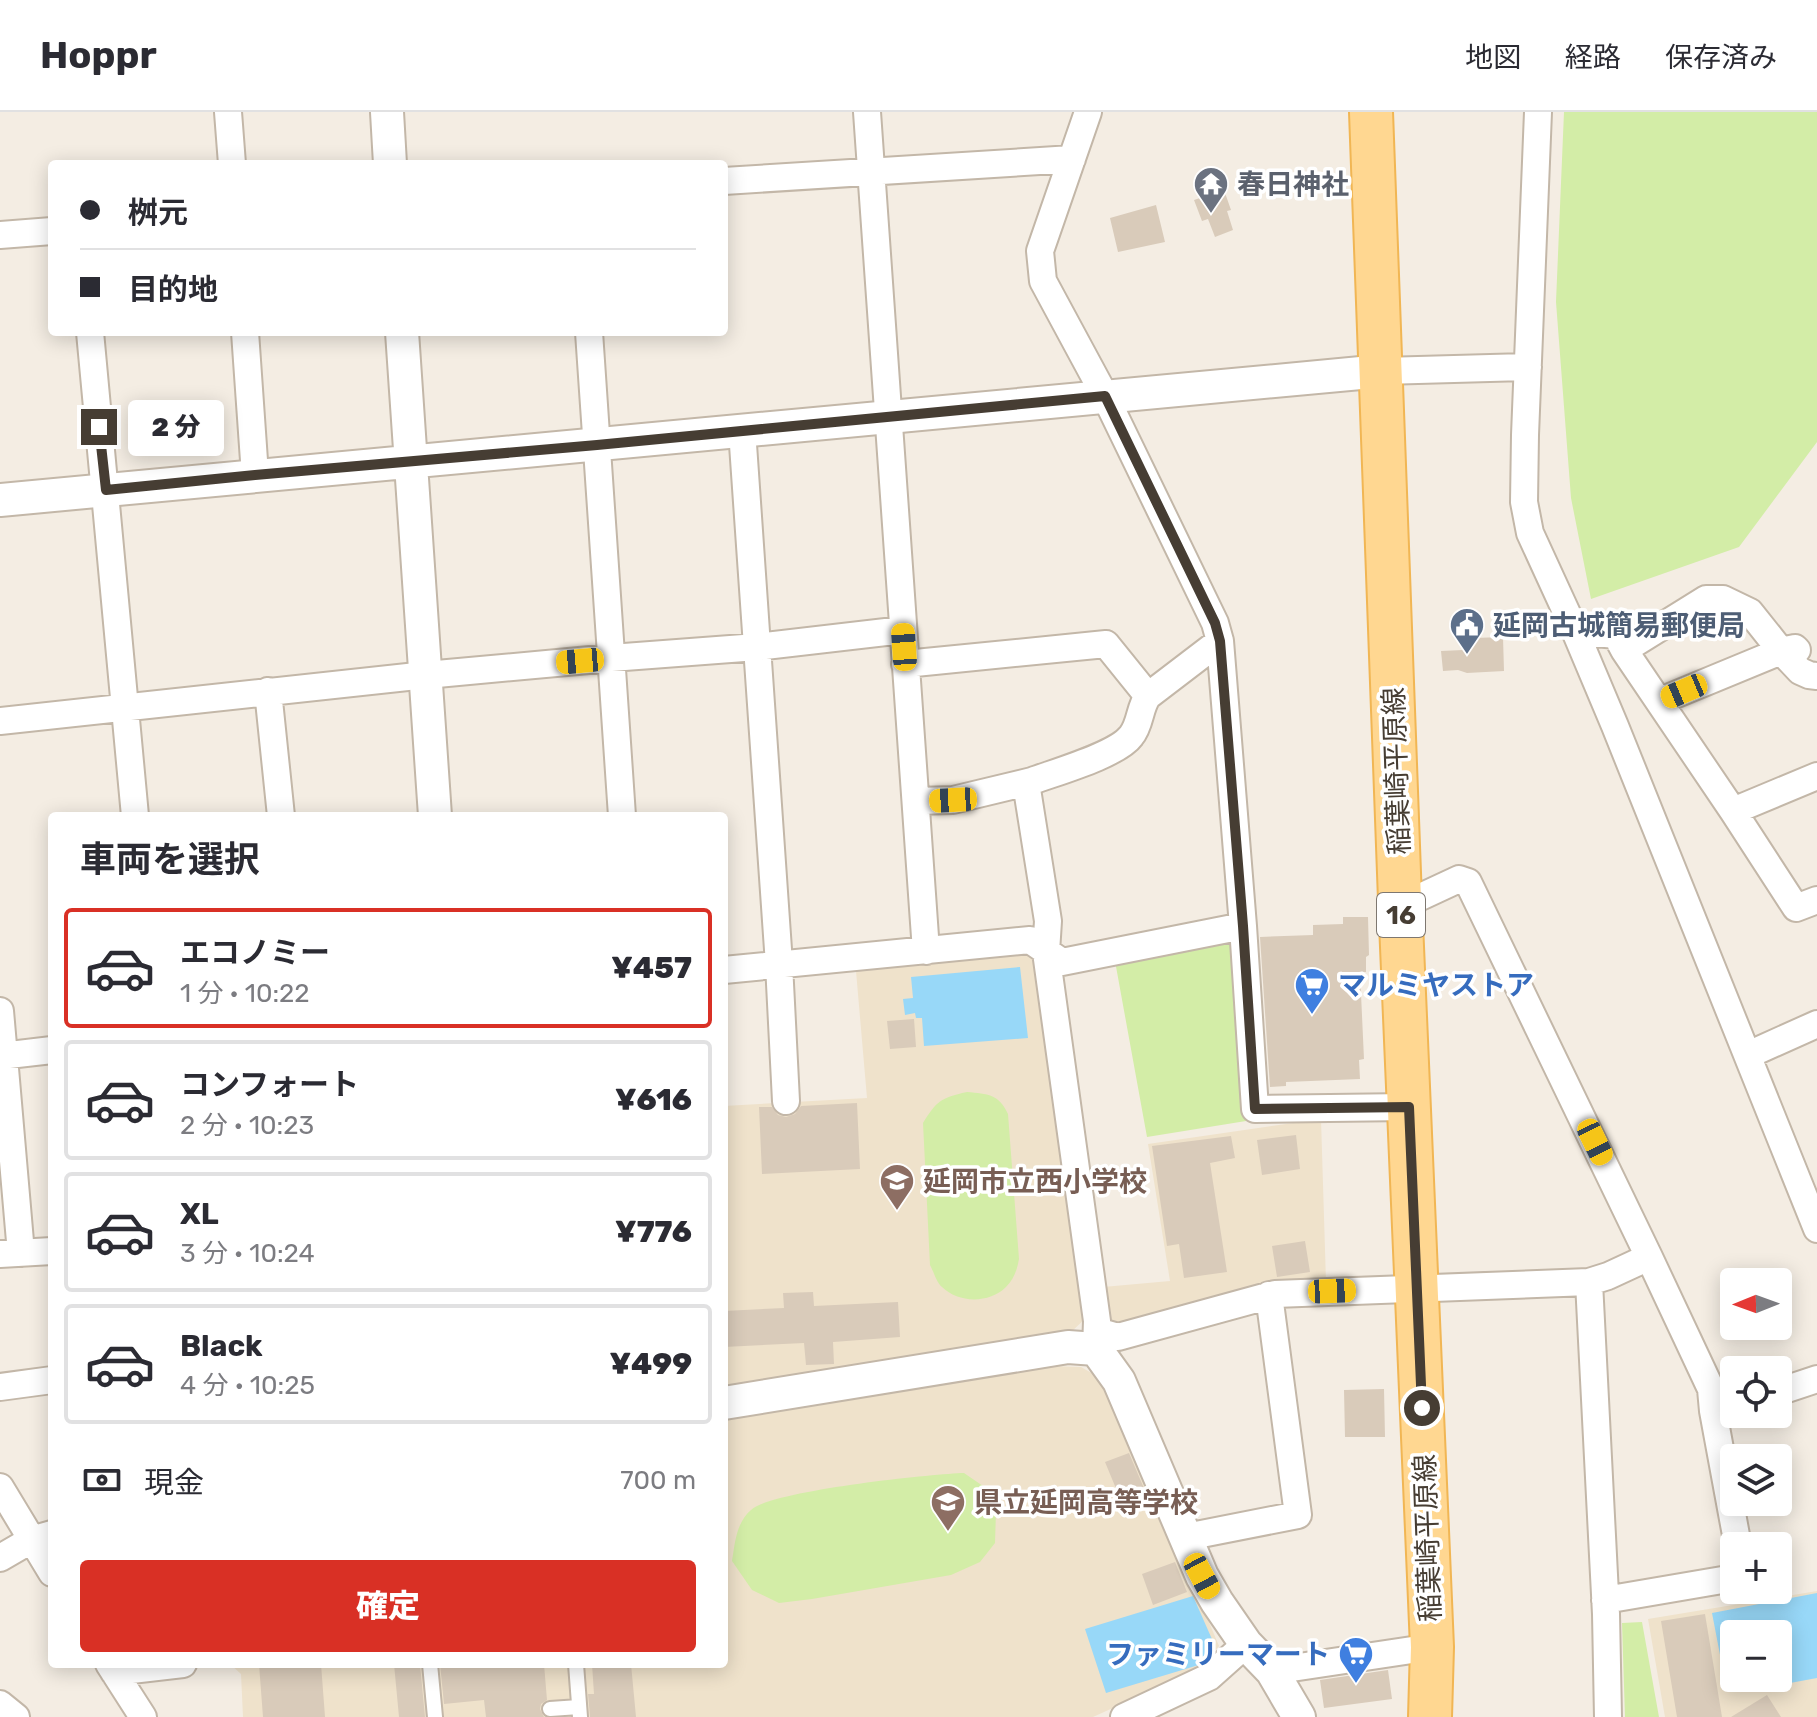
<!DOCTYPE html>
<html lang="ja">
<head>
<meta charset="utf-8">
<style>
  :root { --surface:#fff; --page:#f2f2f3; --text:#2b2b33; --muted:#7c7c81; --line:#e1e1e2; --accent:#d93025 }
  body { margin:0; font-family:Rubik,"Noto Sans JP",sans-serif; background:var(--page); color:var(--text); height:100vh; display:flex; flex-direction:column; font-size:30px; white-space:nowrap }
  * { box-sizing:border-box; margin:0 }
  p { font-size:26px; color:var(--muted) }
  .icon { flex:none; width:44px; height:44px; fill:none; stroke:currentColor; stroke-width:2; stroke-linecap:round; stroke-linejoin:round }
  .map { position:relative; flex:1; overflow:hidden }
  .drawer { position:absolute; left:48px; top:700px; width:680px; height:856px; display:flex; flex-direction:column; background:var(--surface); border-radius:8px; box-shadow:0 4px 20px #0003 }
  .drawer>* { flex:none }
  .hud { position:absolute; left:48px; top:48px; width:680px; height:176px; border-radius:8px; box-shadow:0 4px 20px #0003; display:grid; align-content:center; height:176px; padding:0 32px; background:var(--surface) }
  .needle { width:52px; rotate:269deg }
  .fabs { position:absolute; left:1720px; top:1156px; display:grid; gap:16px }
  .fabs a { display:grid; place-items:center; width:72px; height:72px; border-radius:8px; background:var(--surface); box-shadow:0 4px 20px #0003; font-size:40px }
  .end { position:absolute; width:36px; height:36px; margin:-18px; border:10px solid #463d33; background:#fff; box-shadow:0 0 0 4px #fff }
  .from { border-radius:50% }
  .bubble { position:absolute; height:56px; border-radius:8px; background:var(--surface); box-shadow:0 4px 20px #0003; font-size:26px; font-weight:800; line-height:56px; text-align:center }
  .car { position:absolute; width:24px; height:48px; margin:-24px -12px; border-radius:10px; box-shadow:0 0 6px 2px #0007; background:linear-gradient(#f5c518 24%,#345 0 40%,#f5c518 0 76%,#345 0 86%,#f5c518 0) }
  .hud b { display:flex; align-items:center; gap:28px; height:76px; font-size:30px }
  .hud b+b { border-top:2px solid var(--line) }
  .hud i { width:20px; height:20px; background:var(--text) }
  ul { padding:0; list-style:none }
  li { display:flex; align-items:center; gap:24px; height:120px; margin:0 16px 12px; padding:0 16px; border:4px solid var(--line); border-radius:8px }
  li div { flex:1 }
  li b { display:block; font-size:30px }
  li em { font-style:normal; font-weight:800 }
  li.current { border-color:var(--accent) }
  li>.icon { width:72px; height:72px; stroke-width:1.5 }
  h2 { padding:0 32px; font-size:36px; line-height:96px }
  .pay { display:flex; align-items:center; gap:20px; height:88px; padding:0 32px; font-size:30px }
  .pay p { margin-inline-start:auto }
  .button { display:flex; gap:16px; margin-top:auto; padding:16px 32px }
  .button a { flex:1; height:92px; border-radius:8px; background:var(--accent); color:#fff; font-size:32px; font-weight:800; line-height:92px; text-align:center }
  header { display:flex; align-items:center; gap:48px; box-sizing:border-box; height:112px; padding:0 40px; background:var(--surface); border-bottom:2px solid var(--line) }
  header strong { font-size:38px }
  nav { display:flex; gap:44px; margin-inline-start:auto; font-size:28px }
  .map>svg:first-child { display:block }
  .education { fill:#efe2cb; fill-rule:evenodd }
  .green { fill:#d3eda7 }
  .water { fill:#98d8f8 }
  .building { fill:#d9cbba }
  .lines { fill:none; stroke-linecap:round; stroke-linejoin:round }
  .service-casing { stroke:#c3b7a8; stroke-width:18 }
  .minor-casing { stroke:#c3b7a8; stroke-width:30 }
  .tertiary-casing { stroke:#c3b7a8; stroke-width:36 }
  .primary-casing { stroke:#f1b654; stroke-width:46 }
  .service { stroke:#fff; stroke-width:14 }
  .minor { stroke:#fff; stroke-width:26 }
  .tertiary { stroke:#fff; stroke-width:32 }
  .primary { stroke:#ffd791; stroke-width:42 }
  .route { stroke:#463d33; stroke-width:10 }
  .labels { text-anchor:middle; stroke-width:7; stroke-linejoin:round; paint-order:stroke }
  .shield { fill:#fff; stroke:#7e7770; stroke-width:2 }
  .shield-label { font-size:26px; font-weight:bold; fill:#463d33 }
  .worship-label { font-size:28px; font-weight:bold; fill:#5b616d; stroke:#fff; text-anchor:start }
  .service-label { font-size:28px; font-weight:bold; fill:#4e5e75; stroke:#fff; text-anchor:start }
  .street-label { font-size:28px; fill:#463d33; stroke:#fff }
  .shop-label { font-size:28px; font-weight:bold; fill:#366cbe; stroke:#fff; text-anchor:start }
  .education-label { font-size:28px; font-weight:bold; fill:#785e54; stroke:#fff; text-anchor:start }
</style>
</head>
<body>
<header>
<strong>Hoppr</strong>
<nav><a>地図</a><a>経路</a><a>保存済み</a></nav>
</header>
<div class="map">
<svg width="1817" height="1605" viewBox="0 0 1817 1605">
  <rect width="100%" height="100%" fill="#f4ede3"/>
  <path class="education" d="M 1026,841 L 1033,848 L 1086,1206 L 1071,1220 L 724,1279 L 724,994 L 867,986 L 856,859 Z
    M 1321,1007 L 1326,1170 L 1123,1213 L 1109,1209 L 1103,1175 L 1170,1169 L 1148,1032 Z
    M 1051,1254 L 1081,1255 L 1104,1268 L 1115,1287 L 1219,1534 L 1203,1555 L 1093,1605 L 243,1605 L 241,1562 L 230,1552 L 724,1552 L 724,1308 Z
    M 1817,1479 L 1817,1605 L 1665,1605 L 1648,1507 ZM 1734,1522 L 1778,1522 L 1778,1566 L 1734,1566 Z"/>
  <path class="green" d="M 1564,0 L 1817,0 L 1817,330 L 1739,435 L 1591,487 L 1571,386 L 1556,190 Z
    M 1233,828 L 1246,1009 L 1147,1025 L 1115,849 Z
    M 967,980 C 988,982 999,982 1008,1002 L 1019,1147 C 1017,1158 1014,1167 1006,1175 C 989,1192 958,1191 942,1175 C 936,1170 934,1160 930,1153 L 923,1011 C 937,989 940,986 967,980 Z
    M 964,1361 L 983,1374 L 996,1399 L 995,1431 L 980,1450 L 951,1463 L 812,1487 L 779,1491 L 752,1478 L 732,1449 C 735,1431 736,1411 751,1398 C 770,1379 930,1362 964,1361 Z
    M 1642,1510 L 1659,1605 L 1625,1605 L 1622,1511 Z"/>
  <path class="water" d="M 1020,855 L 1028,926 L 924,934 L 922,906 L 916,906 L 915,901 L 905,903 L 903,887 L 913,886 L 911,865 Z
    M 1817,1481 L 1817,1566 L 1763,1576 L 1761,1566 L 1778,1566 L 1778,1522 L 1734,1522 L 1734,1566 L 1741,1566 L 1725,1569 L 1712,1501 Z
    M 1193,1484 L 1215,1534 L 1202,1552 L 1106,1581 L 1085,1517 Z"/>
  <path class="building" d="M 1224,78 L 1231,98 L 1227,99 L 1233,118 L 1215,125 L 1208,107 L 1202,109 L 1194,88 Z
    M 1156,93 L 1165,130 L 1118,140 L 1110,106 Z
    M 1503,525 L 1504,559 L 1467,561 L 1458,558 L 1443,559 L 1441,539 L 1463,538 L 1463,532 L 1474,531 L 1474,526 Z
    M 1343,805 L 1368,805 L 1369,843 L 1366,845 L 1366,860 L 1360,860 L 1364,947 L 1359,948 L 1360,967 L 1286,970 L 1286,974 L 1270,975 L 1260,825 L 1313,823 L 1313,813 L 1343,812 Z
    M 914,907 L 916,935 L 890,937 L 887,909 Z
    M 857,991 L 860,1057 L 762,1062 L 759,995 L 772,995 L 778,1003 L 786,1005 L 795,1002 L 801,994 Z
    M 1296,1023 L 1300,1057 L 1262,1063 L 1257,1028 Z
    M 1231,1024 L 1235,1046 L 1210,1051 L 1227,1160 L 1184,1166 L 1179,1132 L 1167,1134 L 1152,1034 Z
    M 1305,1129 L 1310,1160 L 1277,1165 L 1272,1134 Z
    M 813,1180 L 814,1194 L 898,1190 L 900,1225 L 833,1230 L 834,1252 L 806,1253 L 804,1231 L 724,1235 L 724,1199 L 784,1196 L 783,1181 Z
    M 1384,1277 L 1385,1325 L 1345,1325 L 1344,1278 Z
    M 1129,1341 L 1146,1381 L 1122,1391 L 1105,1350 Z
    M 1175,1450 L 1187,1480 L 1153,1493 L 1142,1462 Z
    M 1705,1502 L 1722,1605 L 1677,1605 L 1661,1509 Z
    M 259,1552 L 321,1552 L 325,1605 L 263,1605 Z
    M 394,1552 L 420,1552 L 425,1605 L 399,1605 Z
    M 440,1552 L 544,1552 L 547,1588 L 541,1592 L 540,1597 L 544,1605 L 486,1605 L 484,1588 L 444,1592 Z
    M 592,1552 L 631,1552 L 636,1605 L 590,1605 L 588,1582 L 594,1582 Z
    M 1388,1558 L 1392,1587 L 1324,1596 L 1320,1568 Z
    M 1767,1583 L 1781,1605 L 1731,1605 Z"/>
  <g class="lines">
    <defs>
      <path id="service" d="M 430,1552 L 435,1605
        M 576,1552 L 580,1605
        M 550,1597 L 579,1595"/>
      <path id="minor" d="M 228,0 L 232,52
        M 867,0 L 926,839
        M 1088,0 L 1040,139 L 1043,169 L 1105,284 L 1215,511 L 1220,529 L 1243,814 L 1255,997 L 1409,995
        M 1538,0 L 1525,323 L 1524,390 L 1530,421 L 1575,519 L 1615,614 L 1817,1117
        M 724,69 L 1072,47
        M 0,123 L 52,119
        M 90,220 L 135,704
        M 245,220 L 255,363
        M 589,220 L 622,704
        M 1382,259 L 1528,255
        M 742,318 L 779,852 L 786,989
        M 1575,519 L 1616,523 L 1624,538 L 1706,487 L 1723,487 L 1750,500 L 1781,539 L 1800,559 L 1809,563 L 1817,564
        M 1624,538 L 1733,699 L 1796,796 L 1817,788
        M 905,552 L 1106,532 L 1148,584
        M 268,579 L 281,704
        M 1660,589 L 1781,539 L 1795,536 L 1797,538
        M 0,609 L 426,563 L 611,546 L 757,535 L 903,518
        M 916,689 L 953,688 L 1032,669
        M 1733,699 L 1817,664
        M 1401,794 L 1459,767 L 1468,770 L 1649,1145 L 1711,1277 L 1713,1299 L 1738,1434
        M 724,858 L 1030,828 L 1062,850 L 1243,814
        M 0,899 L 21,1141
        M 1748,943 L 1817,912
        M 0,944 L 52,938
        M 0,1142 L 52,1139
        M 1589,1170 L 1606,1502 L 1608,1605
        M 1097,1219 L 1118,1225 L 1275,1182 L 1589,1170 L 1608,1164 L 1649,1145
        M 1096,1237 L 1097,1209 L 1046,840 L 1048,809 L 1027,677 L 1032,669 C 1056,660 1117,643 1131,624 C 1141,612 1139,596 1148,584 L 1220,529
        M 0,1275 L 52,1268
        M 1778,1280 L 1817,1267
        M 0,1375 L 52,1461
        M 1186,1425 L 1298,1403 L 1269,1183
        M 0,1446 L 31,1428 L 52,1422
        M 1605,1488 L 1734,1466
        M 109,1552 L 143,1605
        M 1272,1559 L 1432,1535
        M 114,1560 L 183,1552
        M 0,1592 L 16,1605
        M 1124,1605 L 1209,1565 L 1246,1532"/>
      <path id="tertiary" d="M 387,0 L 390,52
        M 402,220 L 435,704
        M 0,388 L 1382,259
        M 724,1291 L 1068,1235 L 1096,1237 L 1119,1269 L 1202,1464 L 1217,1490 L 1246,1532 L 1272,1559 L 1299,1605"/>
      <path id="primary" d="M 1371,0 L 1400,788 L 1432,1535 L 1430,1605"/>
    </defs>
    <use href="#service" class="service-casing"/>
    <use href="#minor" class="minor-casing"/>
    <use href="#tertiary" class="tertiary-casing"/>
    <use href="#primary" class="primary-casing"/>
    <use href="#service" class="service"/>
    <use href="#minor" class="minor"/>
    <use href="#tertiary" class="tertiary"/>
    <use href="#primary" class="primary"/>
  </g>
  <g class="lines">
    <path class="route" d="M 99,315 L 106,378 L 255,363 L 597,333 L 1105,284 L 1215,511 L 1220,529 L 1243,814 L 1255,997 L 1409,995 L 1422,1296"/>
  </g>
  <defs>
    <symbol id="temple-pin" viewBox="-11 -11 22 30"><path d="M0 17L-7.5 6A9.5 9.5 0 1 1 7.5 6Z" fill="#6b7280" stroke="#fff"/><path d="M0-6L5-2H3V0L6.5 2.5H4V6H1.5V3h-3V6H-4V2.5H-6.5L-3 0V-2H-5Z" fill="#fff"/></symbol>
    <symbol id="civic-pin" viewBox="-11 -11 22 30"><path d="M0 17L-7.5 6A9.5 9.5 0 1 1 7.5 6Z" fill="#5c6f8a" stroke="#fff"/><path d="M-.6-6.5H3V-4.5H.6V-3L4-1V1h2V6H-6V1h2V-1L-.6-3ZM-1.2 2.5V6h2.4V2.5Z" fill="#fff"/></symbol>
    <symbol id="supermarket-pin" viewBox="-11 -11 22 30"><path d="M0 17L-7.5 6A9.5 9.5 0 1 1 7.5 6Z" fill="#3f7fe0" stroke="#fff"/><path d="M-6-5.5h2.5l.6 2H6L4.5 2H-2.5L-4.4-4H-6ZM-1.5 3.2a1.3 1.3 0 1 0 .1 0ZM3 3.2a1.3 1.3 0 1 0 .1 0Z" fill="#fff"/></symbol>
    <symbol id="school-pin" viewBox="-11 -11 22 30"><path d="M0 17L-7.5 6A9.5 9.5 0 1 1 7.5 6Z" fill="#8d6e63" stroke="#fff"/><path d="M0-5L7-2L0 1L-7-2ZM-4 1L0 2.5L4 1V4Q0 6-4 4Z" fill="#fff"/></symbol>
  </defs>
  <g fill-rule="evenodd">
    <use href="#temple-pin" x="1191" y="52" width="40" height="54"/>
    <use href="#civic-pin" x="1447" y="493" width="40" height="54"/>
    <use href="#supermarket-pin" x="1292" y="853" width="40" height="54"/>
    <use href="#school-pin" x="877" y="1049" width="40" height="54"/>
    <use href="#school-pin" x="928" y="1370" width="40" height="54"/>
    <use href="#supermarket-pin" x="1336" y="1522" width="40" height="54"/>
  </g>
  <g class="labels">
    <rect class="shield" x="1377" y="781" width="48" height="44" rx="6"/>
    <g class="shield-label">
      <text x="1401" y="812">16</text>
    </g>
    <g class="worship-label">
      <text x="1237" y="82">春日神社</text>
    </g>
    <g class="service-label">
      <text x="1493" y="523">延岡古城簡易郵便局</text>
    </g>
    <g class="street-label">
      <text transform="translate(1396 659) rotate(-92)" y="10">稲葉崎平原線</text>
      <text transform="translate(1427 1426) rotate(-92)" y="10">稲葉崎平原線</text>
    </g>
    <g class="shop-label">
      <text x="1338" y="883">マルミヤストア</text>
      <text x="1330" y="1552" text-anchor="end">ファミリーマート</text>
    </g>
    <g class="education-label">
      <text x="923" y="1079">延岡市立西小学校</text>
      <text x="974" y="1400">県立延岡高等学校</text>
    </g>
  </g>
</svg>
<div class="fabs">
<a><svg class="needle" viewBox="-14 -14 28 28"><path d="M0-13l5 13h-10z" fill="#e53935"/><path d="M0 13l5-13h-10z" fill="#7c7c81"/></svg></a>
<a><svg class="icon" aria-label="locate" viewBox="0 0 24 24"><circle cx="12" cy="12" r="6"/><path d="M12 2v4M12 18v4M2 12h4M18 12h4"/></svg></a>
<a><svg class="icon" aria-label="layers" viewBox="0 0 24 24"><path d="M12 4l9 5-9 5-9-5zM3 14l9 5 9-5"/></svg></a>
<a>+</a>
<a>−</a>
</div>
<i class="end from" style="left:1422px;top:1296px"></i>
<i class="end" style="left:99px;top:315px"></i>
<div class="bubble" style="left:128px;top:288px;width:96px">2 分</div>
<i class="car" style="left:904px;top:535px;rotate:356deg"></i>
<i class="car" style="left:580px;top:549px;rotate:265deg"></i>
<i class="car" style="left:1684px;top:579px;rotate:247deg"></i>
<i class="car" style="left:953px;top:688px;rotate:267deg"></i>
<i class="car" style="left:1595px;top:1030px;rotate:154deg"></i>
<i class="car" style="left:1332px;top:1179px;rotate:88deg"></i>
<i class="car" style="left:1202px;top:1464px;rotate:152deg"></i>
<div class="hud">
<b><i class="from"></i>桝元</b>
<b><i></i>目的地</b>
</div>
<section class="drawer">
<h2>車両を選択</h2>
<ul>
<li class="current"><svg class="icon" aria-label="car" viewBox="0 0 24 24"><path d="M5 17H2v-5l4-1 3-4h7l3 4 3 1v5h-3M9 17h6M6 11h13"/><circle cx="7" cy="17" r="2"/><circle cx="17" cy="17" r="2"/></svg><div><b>エコノミー</b><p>1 分 · 10:22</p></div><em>¥457</em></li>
<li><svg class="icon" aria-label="car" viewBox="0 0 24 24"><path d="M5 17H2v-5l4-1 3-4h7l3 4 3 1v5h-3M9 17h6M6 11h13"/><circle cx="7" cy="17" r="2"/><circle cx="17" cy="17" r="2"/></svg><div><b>コンフォート</b><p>2 分 · 10:23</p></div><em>¥616</em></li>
<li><svg class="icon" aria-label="car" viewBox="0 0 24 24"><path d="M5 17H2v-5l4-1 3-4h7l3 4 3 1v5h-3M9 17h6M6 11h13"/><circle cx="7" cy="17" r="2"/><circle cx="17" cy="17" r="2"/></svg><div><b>XL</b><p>3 分 · 10:24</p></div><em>¥776</em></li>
<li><svg class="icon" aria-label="car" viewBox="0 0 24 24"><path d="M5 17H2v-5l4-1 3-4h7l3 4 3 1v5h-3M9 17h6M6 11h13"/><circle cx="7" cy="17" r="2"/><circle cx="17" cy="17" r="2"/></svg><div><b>Black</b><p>4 分 · 10:25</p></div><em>¥499</em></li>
</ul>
<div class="pay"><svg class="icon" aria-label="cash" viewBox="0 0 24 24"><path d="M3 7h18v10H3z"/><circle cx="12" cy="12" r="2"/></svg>現金<p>700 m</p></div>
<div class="button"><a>確定</a></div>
</section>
</div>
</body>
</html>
